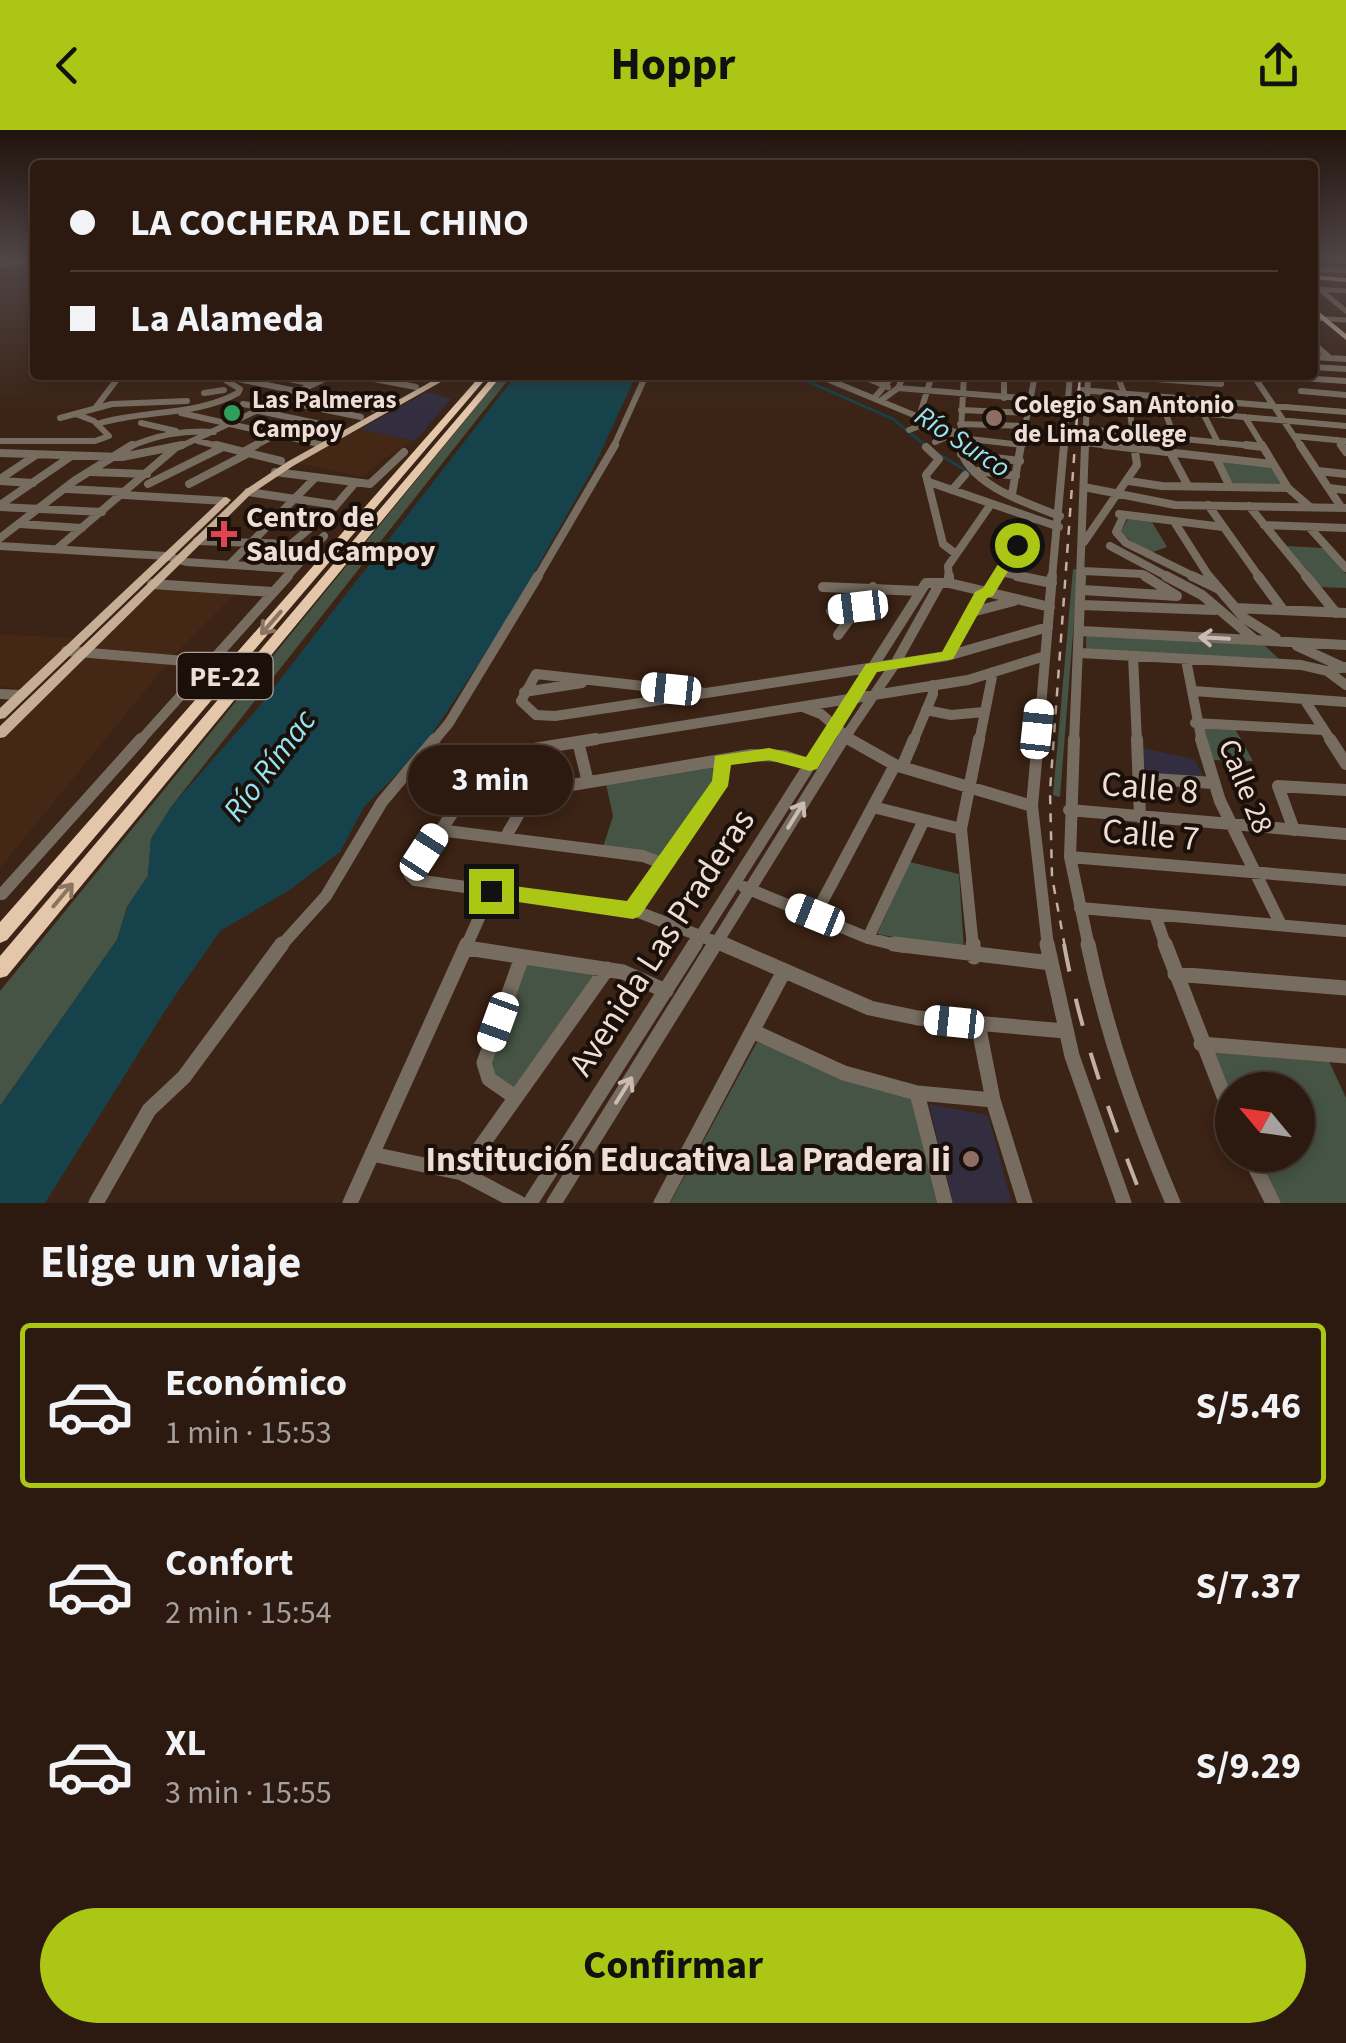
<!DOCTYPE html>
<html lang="es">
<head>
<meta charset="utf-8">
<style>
  :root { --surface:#2c1a10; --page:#38271e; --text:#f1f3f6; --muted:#a6a19f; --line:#483830; --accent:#abc615 }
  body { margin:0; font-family:"Source Sans 3",sans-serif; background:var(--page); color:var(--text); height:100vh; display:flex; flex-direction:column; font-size:38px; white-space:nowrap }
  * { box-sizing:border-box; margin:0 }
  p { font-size:32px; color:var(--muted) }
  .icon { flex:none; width:55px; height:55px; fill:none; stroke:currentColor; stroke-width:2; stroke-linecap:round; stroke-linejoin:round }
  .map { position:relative; height:1073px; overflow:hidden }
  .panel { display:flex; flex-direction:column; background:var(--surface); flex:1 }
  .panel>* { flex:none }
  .top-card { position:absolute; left:30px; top:30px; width:1288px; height:220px; border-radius:10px; box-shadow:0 5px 15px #0003,0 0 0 2px var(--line); display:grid; align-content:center; height:220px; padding:0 40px; background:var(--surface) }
  .needle { width:65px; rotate:299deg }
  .fabs { position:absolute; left:1215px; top:942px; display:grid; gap:20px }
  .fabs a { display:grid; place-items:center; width:100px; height:100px; border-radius:50%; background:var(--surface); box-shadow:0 5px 15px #0003,0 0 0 2px var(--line); font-size:50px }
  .end { position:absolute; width:45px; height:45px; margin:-22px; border:12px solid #abc615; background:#111; box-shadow:0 0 0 5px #111 }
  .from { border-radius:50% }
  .bubble { position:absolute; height:70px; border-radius:35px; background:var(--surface); box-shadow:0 5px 15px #0003,0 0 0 2px var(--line); font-size:32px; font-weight:700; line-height:70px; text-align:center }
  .car { position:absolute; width:30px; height:60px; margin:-30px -15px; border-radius:12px; box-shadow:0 0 8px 2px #0007; background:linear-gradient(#fff 24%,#345 0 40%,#fff 0 76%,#345 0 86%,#fff 0) }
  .top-card b { display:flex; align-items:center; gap:35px; height:95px; font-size:38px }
  .top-card b+b { border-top:2px solid var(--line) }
  .top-card i { width:25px; height:25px; background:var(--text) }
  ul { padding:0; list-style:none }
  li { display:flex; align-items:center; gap:30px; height:165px; margin:0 20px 15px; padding:0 20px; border:5px solid transparent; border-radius:10px }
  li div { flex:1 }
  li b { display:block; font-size:38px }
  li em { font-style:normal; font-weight:700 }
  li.current { border-color:var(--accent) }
  li>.icon { width:90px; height:90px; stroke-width:1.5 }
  h2 { padding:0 40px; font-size:45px; line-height:120px }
  .primary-button { display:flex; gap:20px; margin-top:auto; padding:20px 40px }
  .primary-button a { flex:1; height:115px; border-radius:60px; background:var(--accent); color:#111; font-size:40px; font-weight:700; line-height:115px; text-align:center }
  header { display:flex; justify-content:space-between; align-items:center; height:130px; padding:0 40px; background:var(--accent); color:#111; font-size:45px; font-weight:700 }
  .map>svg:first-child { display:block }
  .built { fill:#442714 }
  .education { fill:#332e3f }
  .green { fill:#455445 }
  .water { fill:#16434b }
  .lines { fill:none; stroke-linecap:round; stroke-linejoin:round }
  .stream { stroke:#16434b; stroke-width:2.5 }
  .minor-far5 { stroke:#776c60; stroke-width:5 }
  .minor-far4 { stroke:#776c60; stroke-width:6 }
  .minor-far3 { stroke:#776c60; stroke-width:8 }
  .minor-far2 { stroke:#776c60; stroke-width:10 }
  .minor-far1 { stroke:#776c60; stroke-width:12 }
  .minor { stroke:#776c60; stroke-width:15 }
  .major { fill:#c5ad96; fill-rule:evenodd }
  .highway { fill:#e4c7ab; fill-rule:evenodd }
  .rail-far1 { stroke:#c2b0a6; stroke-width:2.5; stroke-dasharray:9 9; stroke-linecap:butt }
  .rail { stroke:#c2b0a6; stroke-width:4; stroke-dasharray:28 28; stroke-linecap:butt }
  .oneway { stroke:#897562 }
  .oneway2 { stroke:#cabcb2 }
  .route { fill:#abc615 }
  .leisure-dot { fill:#2e9e5b; stroke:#1a1009; stroke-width:4 }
  .education-dot { fill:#8d6e63; stroke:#1a1009; stroke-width:4 }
  .health-dot { fill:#e0444e; stroke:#1a1009; stroke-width:4 }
  .labels { text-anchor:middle; stroke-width:8; stroke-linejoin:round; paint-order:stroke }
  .far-poi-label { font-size:25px; font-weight:bold; fill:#eeded5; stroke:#1a1009; text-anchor:start }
  .far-water-label { font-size:28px; font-style:italic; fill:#95e4f2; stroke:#1a1009 }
  .shield { fill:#1a1009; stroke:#aea098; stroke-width:2.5 }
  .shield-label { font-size:28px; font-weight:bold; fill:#eeded5 }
  .poi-label { font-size:30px; font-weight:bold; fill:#eeded5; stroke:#1a1009; text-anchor:start }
  .street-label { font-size:30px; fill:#eeded5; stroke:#1a1009 }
  .water-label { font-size:32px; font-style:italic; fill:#95e4f2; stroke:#1a1009 }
  .near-street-label { font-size:35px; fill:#eeded5; stroke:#1a1009 }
  .near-poi-label { font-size:35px; font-weight:bold; fill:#eeded5; stroke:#1a1009; text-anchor:end }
</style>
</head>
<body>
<header><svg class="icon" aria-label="back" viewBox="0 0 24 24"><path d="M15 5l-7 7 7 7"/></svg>Hoppr<svg class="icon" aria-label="share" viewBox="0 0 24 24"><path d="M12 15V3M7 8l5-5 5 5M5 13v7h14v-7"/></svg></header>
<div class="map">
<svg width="1346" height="1073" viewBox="0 0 1346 1073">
  <rect width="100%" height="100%" fill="#3b2315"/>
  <path class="built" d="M 360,299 L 415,311 L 383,329 L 363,347 L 296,333 Z
    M 155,456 L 238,461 L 176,523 L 0,738 L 0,611 Z
    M 0,504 L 73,508 L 21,559 L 0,557 Z"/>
  <path class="education" d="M 427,262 L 451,269 L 415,311 L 360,299 Z
    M 1141,618 L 1194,629 L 1206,650 L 1143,646 Z
    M 929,974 L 988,985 L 1012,1073 L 953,1073 Z"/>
  <path class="green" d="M 502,245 L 512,245 L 171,677 L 151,709 L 148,746 L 127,777 L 117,810 L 0,976 L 0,861 Z
    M 1220,330 L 1270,335 L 1284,357 L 1234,356 Z
    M 1128,389 L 1152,392 L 1167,417 L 1147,424 L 1120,402 Z
    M 1286,416 L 1324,418 L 1346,444 L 1346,458 L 1319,457 Z
    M 1073,439 L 1078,440 L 1060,667 L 1053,665 Z
    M 1086,505 L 1263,514 L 1279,529 L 1086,520 Z
    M 1203,595 L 1234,597 L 1253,631 L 1209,630 Z
    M 716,634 L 718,651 L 662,728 L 603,717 L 613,686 L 606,654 Z
    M 910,732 L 959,744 L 964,820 L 877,804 Z
    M 525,833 L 595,845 L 515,959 L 495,945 L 490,936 Z
    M 757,912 L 910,967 L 917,976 L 938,1073 L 670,1073 Z
    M 1209,919 L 1328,929 L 1346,968 L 1346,1073 L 1277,1073 L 1254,1025 L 1298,1025 L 1298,960 L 1232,960 L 1232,974 Z"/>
  <path class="water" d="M 516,245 L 636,245 L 594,337 L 508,489 L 423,618 L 364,677 L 340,722 L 291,759 L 220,801 L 168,876 L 45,1073 L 0,1073 L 0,976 L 117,810 L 127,777 L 148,746 L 151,709 L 171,677 L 258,578 Z"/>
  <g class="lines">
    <path class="stream" d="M 793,245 L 893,289 L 926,316
      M 937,323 L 973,345"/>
    <path class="minor-far5" d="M 1327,130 L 1346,131
      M 0,135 L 35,130
      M 1312,139 L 1346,141
      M 1317,159 L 1346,161
      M 1319,159 L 1346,181
      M 1312,188 L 1346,190"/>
    <path class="minor-far4" d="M 1312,212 L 1330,228
      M 1312,227 L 1346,229
      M 1312,237 L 1346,239
      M 269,245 L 309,253
      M 353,245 L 416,257
      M 420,245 L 433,247
      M 694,245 L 772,249 L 769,245
      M 817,245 L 960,304
      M 859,245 L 888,257
      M 1004,245 L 1004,268
      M 1117,245 L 1129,276 L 1135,318
      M 1253,245 L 1302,318
      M 1254,245 L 1346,251
      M 1117,246 L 1221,254
      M 229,247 L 296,261
      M 898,258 L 1069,272
      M 1080,260 L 1346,282
      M 1301,261 L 1346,265
      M 204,263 L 224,260
      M 297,263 L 375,279
      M 876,266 L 894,245
      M 880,271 L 898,258 L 904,245
      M 291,273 L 361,287
      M 243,274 L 265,278
      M 96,277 L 115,252
      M 1163,277 L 1176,310
      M 961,280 L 1029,283
      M 1164,280 L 1346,296
      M 259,281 L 340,298
      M 181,283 L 323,315
      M 1203,283 L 1218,313
      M 919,287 L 932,245
      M 1245,287 L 1264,318
      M 60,288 L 112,274 L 187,271
      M 141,293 L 176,301
      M 97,294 C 144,279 194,287 238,263 L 240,259 L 217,245
      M 960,294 L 1026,296
      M 1086,299 L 1263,317
      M 909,300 L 931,292
      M 1294,306 L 1346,311
      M 961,308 L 1023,315
      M 1337,310 L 1343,318
      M 0,311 L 95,311 L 109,306 L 94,291 L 76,284
      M 198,311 L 226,318
      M 935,312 L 956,303
      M 1085,313 L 1127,318
      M 127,318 C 156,305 182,300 214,302
      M 177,318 L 333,245
      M 251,318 L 276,305
      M 613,318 L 646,245
      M 960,318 L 964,245
      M 1021,318 L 1035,245
      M 1064,318 L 1070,245
      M 1085,318 L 1088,245"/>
    <path class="minor-far3" d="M 216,315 L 281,331
      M 959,315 C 968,355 1026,373 1060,386
      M 1105,315 L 1272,334
      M 1246,315 L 1263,317
      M 1262,315 L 1288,358 L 1310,377
      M 1300,315 L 1341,377
      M 1341,315 L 1346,322
      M 926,317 L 939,329 L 926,345 L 943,414 L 956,424
      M 243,322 L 256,315
      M 0,323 L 122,327 L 182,315
      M 961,324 L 1020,331
      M 1171,324 L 1188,356
      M 1216,328 L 1230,357
      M 978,341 L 1016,346
      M 1318,341 L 1346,344
      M 91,342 L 147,344
      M 275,342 L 370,354 L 404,322
      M 0,349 L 36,325
      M 0,351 L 33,353
      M 1129,351 L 1162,356 L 1288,358
      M 929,352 L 1059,397
      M 148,354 L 221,318
      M 189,354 L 247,324
      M 1084,357 L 1175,375 L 1346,378
      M 1329,358 L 1346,360
      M 67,359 L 125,362
      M 952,360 L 965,345
      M 248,362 L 336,375
      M 1012,364 L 1021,315
      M 124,365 L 225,371
      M 0,375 L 70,327
      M 1208,375 L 1260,448
      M 1249,376 L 1308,448
      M 0,377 L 102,382
      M 1119,384 L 1223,397
      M 1124,385 L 1116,402 L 1126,413 L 1197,448
      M 1175,393 L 1210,448
      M 20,394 L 82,398
      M 1264,395 L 1346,398
      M 1309,397 L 1346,438
      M 0,408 L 74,351 L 132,315
      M 197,411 L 291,414 L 332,380 L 355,353
      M 1084,412 L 1137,335 L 1134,315
      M 0,416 L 167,426 L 186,432 L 293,439
      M 1110,416 L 1170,448
      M 58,418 L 174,319
      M 230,434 L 315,348
      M 1084,441 L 1143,444 L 1149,448
      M 1000,442 L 1029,448
      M 286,448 L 324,406
      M 537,448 L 615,315
      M 949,448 L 948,436 L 991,374
      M 996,448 L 1033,388
      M 1052,448 L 1064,315
      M 1080,448 L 1085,315"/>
    <path class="minor-far2" d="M 949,446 L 949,453
      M 1017,446 L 1052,453
      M 1166,446 L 1202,465 L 1254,509
      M 1192,446 L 1217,458
      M 1208,446 L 1244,488 L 1276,508
      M 1258,446 L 1283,480
      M 1306,446 L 1336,483
      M 152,454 L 272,462
      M 823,457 L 920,461
      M 1083,460 L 1177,466 L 1145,446
      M 987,463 L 998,446
      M 1082,475 L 1215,480
      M 1236,478 L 1346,483
      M 831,481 L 858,477
      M 972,482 L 1014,471
      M 1081,501 L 1346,515
      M 838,505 L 873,457
      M 1297,516 L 1345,538
      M 66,521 L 209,533
      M 1080,523 L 1301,535 L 1327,541 L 1346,537
      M 947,526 L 983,462
      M 1133,526 L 1137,612
      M 1186,530 L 1202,612
      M 1327,541 L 1346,555
      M 536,544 L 706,563 L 555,586 L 536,585 L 521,571 Z
      M 1194,561 L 1346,572
      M 524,562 L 582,553
      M 706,563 L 947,526 L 1048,497
      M 0,564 L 21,565
      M 1304,569 L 1332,612
      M 803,577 L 821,584 L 853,612
      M 926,580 L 951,585 L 984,582
      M 1195,593 L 1323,600
      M 139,612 L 288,446
      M 433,612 L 449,593 L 538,446
      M 580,612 L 968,550 L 1045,526
      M 825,612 L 926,453 L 949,453 L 1050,477
      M 842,612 L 895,534 L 940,453
      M 913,612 L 933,564 L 933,555
      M 979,612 L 993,542
      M 1038,612 L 1052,446
      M 1074,612 L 1081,446"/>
    <path class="minor-far1" d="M 596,609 L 515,622 L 482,640 L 410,745 L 415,750 L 633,780 L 729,817
      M 849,609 L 895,635 L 1032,676
      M 1038,609 L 1032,676 L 1048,817
      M 1074,609 L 1070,727 L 1089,817
      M 1137,609 L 1140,687
      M 1201,609 L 1220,671 L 1281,795
      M 1330,609 L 1346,634
      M 578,612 L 588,652
      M 902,637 L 914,609
      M 1138,648 L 1213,653
      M 873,677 L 961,699
      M 1069,680 L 1346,704
      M 439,700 L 643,726 L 664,734
      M 1294,700 L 1278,656 L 1346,660
      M 505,708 L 528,668 L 542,660 L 751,625 L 784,626 L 810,635
      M 1070,727 L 1346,750
      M 744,757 L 868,808 L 904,817
      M 2,764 L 141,609
      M 1080,778 L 1346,801
      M 633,780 L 722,651 L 721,630
      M 815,785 L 895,635
      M 1155,785 L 1166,817
      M 868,808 L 924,690
      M 280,817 L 326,766 L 382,672 L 435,609
      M 466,817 L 491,761
      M 694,817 L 826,609
      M 714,817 L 843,609
      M 973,817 L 961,699 L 979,609"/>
    <path class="minor" d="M 723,814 L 870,878 L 918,888 L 1065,901
      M 894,814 L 1051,833
      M 973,814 L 974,827
      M 1047,814 L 1072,926 L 1124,1073
      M 1088,814 C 1107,905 1137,988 1173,1073
      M 1165,814 L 1232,987
      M 467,818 L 623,842 L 666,861
      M 1175,844 L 1346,858
      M 978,894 L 993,970 L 1025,1073
      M 752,901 L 844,943 L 917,963 L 993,970
      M 1201,914 L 1346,926
      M 917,963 L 945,1073
      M 515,967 L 489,949 L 484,933 L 522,827
      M 372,1024 L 462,1043 L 519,1073
      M 1249,1025 L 1273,1073
      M 462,1043 L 607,839
      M 96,1073 L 149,980 L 184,947 L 282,814
      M 350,1073 L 467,814
      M 530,1073 L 695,814
      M 554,1073 L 715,814
      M 661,1073 L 783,843"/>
    <path class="major" d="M 1312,145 L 1346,148 L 1346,152 L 1312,149 Z
      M 1312,176 L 1346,204 L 1346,210 L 1312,182 Z
      M 443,245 L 453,245 L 293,336 L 251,364 L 5,607 L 0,608 L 0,596 L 245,360 L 287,332 Z
      M 226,367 L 231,370 L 229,372 L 5,588 L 0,589 L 0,578 L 223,368 Z"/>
    <path class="highway" d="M 481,245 L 489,245 L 7,810 L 0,813 L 0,792 Z
      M 494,245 L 502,245 L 7,846 L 0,848 L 0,826 Z"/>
    <path class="rail-far1" d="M 1065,817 L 1052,747 L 1050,661 L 1080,245"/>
    <path class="rail" d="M 1064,814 C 1080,903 1111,989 1144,1073"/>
  </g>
  <defs><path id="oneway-shaft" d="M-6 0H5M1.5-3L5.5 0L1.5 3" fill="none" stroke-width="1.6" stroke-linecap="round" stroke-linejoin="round" transform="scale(2.5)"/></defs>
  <g class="oneway">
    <use href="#oneway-shaft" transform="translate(271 493) rotate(131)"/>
    <use href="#oneway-shaft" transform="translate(63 765) rotate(-50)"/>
  </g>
  <g class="oneway2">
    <use href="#oneway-shaft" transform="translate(1214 508) rotate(-177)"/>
    <use href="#oneway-shaft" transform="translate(796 685) rotate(-58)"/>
    <use href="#oneway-shaft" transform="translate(624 960) rotate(-58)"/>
  </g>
  <linearGradient id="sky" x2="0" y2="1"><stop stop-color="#20130c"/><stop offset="0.46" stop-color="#4f4546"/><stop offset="1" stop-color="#4f4546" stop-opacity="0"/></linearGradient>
  <rect width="1346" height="280" fill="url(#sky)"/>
  <path class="route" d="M 1012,412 L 1024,415 L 993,466 L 987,468 L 953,529 L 877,542 L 817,639 L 810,641 L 769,630 L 731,635 L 728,656 L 640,786 L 633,789 L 484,767 L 481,761 L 484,755 L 491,753 L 627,771 L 712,651 L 715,626 L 769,618 L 806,627 L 866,534 L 942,522 L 975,462 L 983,458 Z"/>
  <circle class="leisure-dot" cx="232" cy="283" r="10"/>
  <g class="education-dot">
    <circle cx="994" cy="288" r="10"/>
    <circle cx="971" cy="1029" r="10"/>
  </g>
  <path class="health-dot" d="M219 389h10v10h10v10h-10v10h-10v-10h-10v-10h10z"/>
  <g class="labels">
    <g class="far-poi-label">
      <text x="252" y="278">Las Palmeras<tspan x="252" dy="29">Campoy</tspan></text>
      <text x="1014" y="283">Colegio San Antonio<tspan x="1014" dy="29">de Lima College</tspan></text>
    </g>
    <g class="far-water-label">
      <text transform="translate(963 311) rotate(33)" y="10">Río Surco</text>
    </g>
    <rect class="shield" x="177.5" y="523" width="95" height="46" rx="8"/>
    <g class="shield-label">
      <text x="225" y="556">PE-22</text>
    </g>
    <g class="poi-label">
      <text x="246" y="397">Centro de<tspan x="246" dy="34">Salud Campoy</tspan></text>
    </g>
    <g class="street-label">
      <text transform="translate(1246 656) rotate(68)" y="10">Calle 28</text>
    </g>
    <g class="water-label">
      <text transform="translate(269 635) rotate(-53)" y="11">Río Rímac</text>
    </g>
    <g class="near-street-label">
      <text transform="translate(1150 657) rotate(5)" y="12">Calle 8</text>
      <text transform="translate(1151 704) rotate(5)" y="12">Calle 7</text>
      <text transform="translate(661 812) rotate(-57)" y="12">Avenida Las Praderas</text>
    </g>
    <g class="near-poi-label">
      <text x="951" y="1041">Institución Educativa La Pradera Ii</text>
    </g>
  </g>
</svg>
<div class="fabs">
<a><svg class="needle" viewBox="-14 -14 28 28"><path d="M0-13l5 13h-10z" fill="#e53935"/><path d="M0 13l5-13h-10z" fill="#a6a19f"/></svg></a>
</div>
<i class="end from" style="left:1017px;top:415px"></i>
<i class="end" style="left:491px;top:761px"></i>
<div class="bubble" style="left:408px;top:615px;width:165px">3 min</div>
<i class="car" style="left:858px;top:477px;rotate:263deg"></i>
<i class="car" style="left:671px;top:559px;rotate:276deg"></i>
<i class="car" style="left:1037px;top:599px;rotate:6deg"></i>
<i class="car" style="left:424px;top:722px;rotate:33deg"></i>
<i class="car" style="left:815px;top:785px;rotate:292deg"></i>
<i class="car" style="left:498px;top:892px;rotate:200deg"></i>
<i class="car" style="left:954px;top:892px;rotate:276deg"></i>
<div class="top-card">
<b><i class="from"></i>LA COCHERA DEL CHINO</b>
<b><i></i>La Alameda</b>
</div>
</div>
<section class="panel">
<h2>Elige un viaje</h2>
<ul>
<li class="current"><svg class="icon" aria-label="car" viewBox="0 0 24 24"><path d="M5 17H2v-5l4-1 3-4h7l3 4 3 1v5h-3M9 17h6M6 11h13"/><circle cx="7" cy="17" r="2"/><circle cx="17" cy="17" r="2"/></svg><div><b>Económico</b><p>1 min · 15:53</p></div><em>S/5.46</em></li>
<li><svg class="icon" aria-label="car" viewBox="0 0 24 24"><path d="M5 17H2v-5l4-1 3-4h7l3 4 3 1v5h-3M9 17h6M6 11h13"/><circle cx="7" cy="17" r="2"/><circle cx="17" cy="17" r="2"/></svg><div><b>Confort</b><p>2 min · 15:54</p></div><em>S/7.37</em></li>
<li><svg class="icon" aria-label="car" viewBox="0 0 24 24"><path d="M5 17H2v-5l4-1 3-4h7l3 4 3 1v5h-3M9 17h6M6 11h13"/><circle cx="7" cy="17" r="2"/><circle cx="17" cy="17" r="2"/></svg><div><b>XL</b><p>3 min · 15:55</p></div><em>S/9.29</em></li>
</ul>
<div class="primary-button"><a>Confirmar</a></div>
</section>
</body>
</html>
